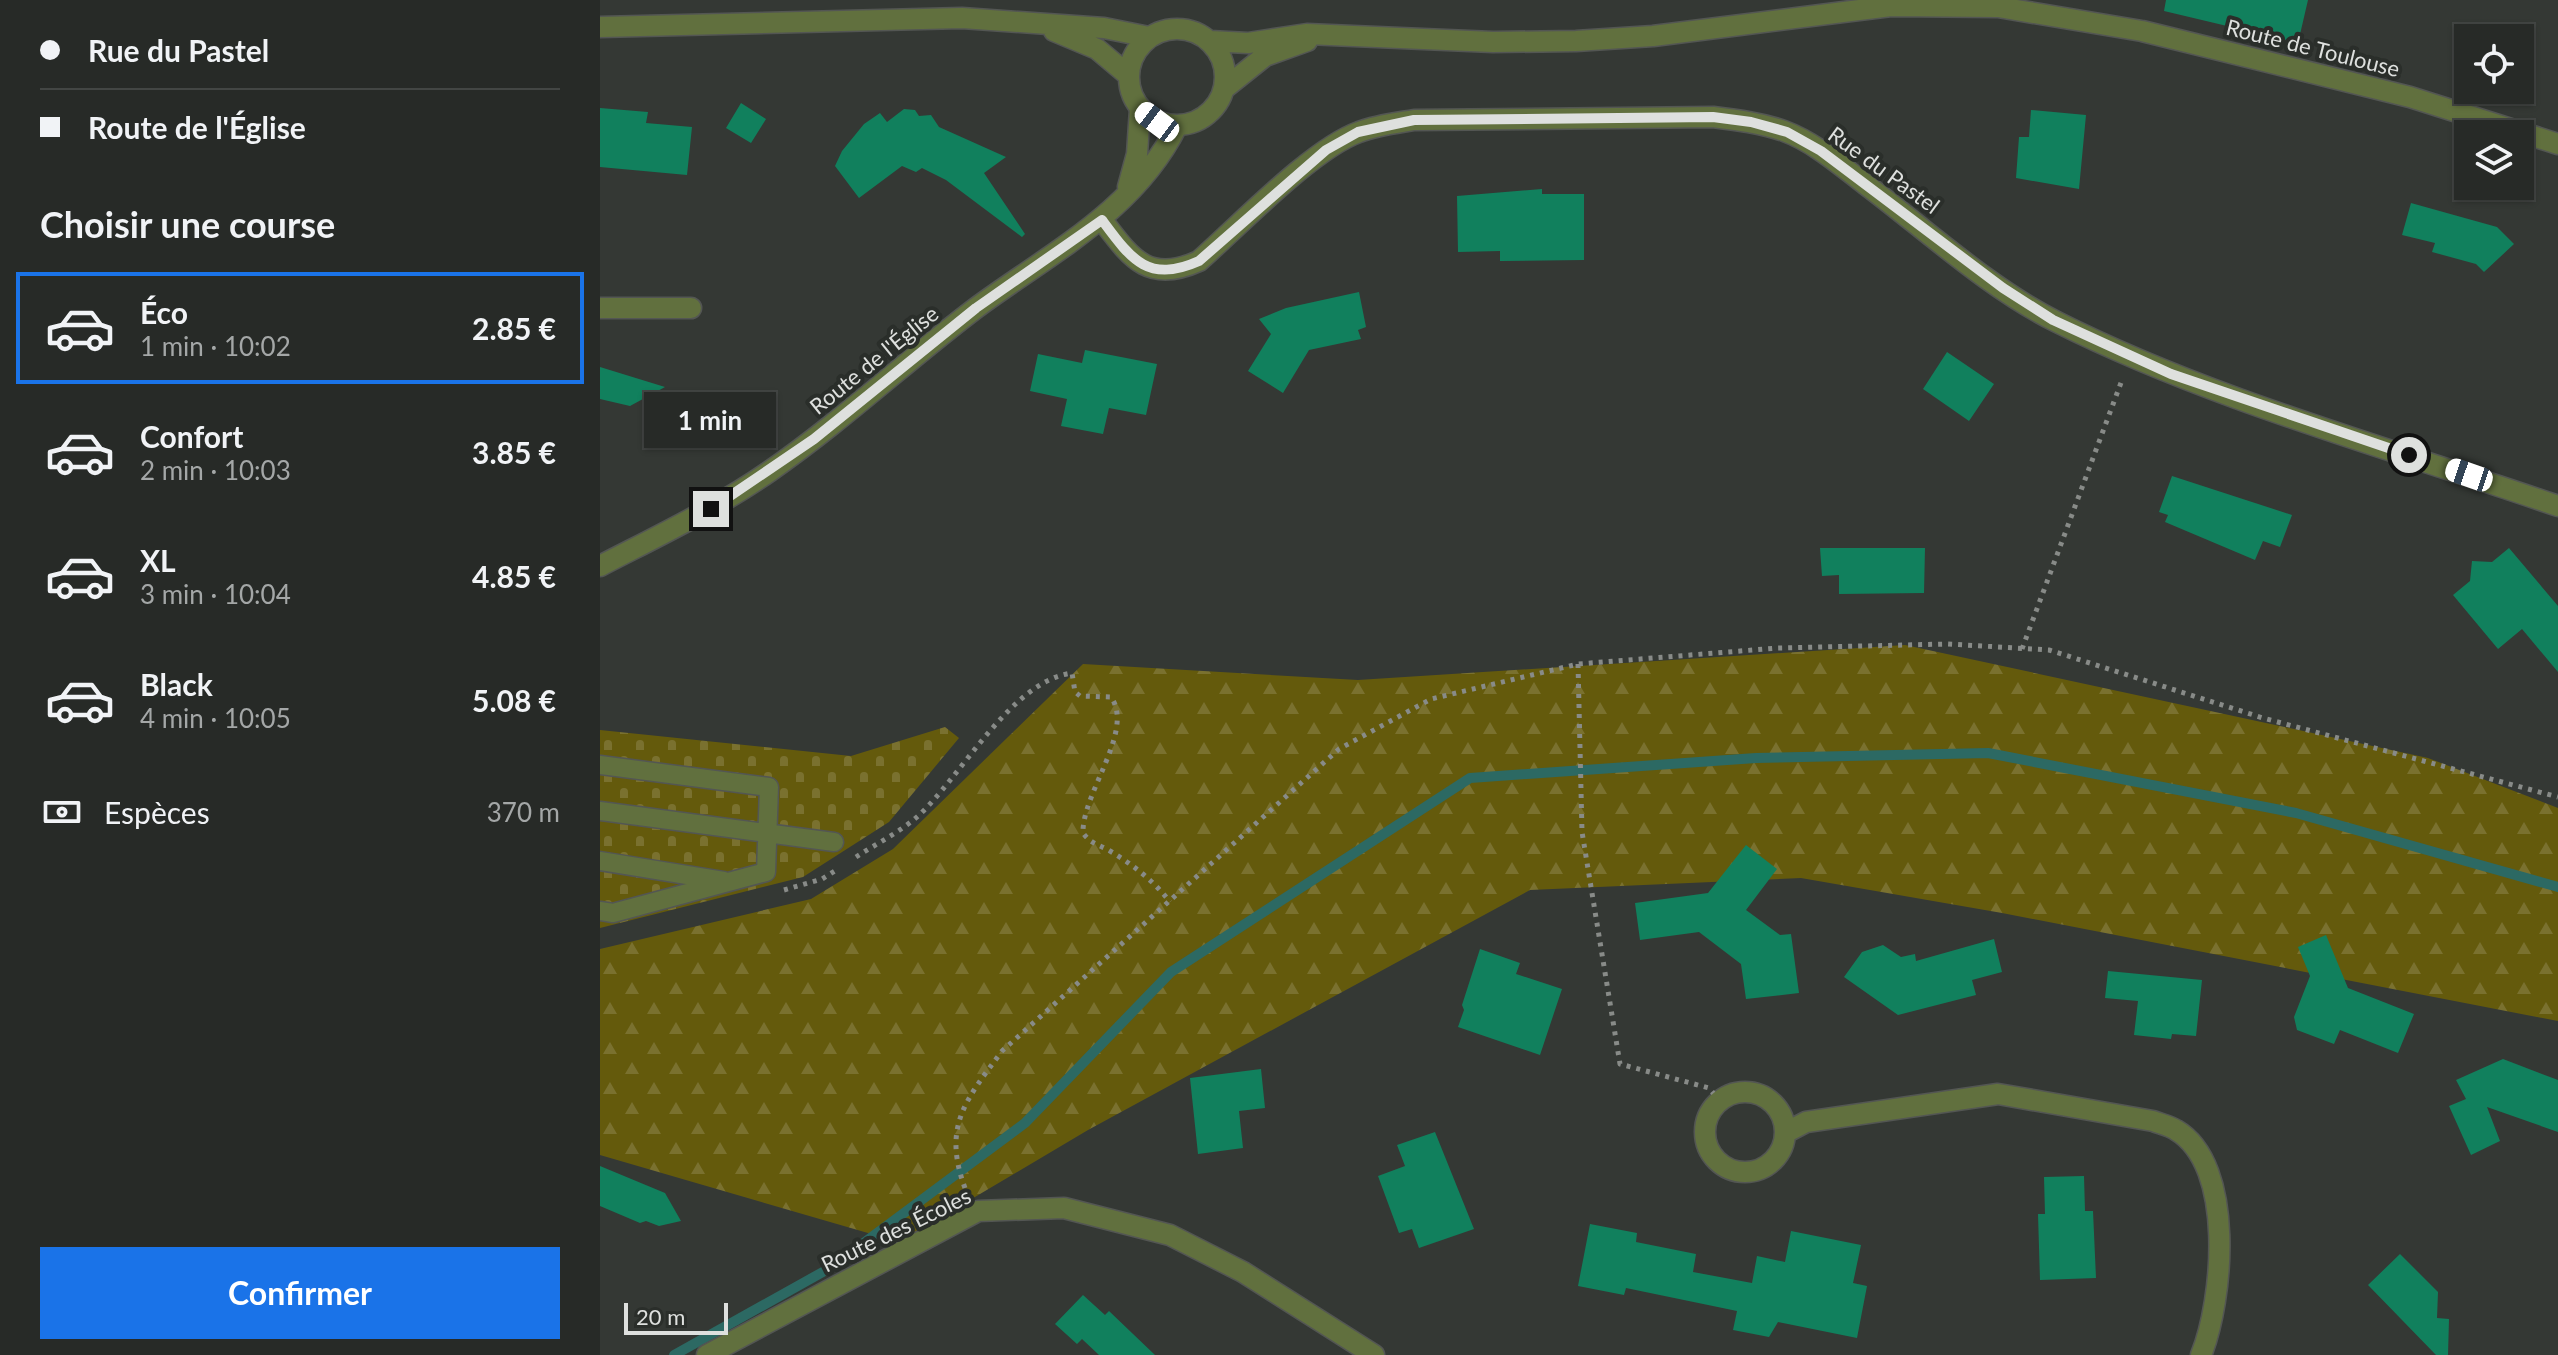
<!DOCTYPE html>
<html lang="fr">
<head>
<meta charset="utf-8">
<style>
  :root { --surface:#272a27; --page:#333633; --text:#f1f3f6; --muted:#a4a7a7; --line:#434644; --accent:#1a73e8 }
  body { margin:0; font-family:Lato,sans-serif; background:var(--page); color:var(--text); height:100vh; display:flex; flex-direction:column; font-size:30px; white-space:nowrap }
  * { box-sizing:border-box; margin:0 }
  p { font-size:26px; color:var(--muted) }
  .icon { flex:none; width:44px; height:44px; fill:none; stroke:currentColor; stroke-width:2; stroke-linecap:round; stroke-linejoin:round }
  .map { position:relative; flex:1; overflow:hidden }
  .sheet { display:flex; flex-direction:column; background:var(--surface); width:600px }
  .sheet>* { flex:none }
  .hud { display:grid; align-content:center; height:176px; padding:0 40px; background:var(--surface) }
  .fabs { position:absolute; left:1854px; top:24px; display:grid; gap:16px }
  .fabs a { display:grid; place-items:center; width:80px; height:80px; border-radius:0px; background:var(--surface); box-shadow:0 2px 6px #0004,0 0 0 2px var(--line); font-size:40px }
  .scale { position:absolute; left:24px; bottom:20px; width:104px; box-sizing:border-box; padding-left:8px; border:4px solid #dee0de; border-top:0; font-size:22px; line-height:28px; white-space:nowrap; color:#dee0de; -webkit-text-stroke:6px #2a2e2a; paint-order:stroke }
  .end { position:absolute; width:36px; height:36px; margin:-18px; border:10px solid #dee0de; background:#111; box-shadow:0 0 0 4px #111 }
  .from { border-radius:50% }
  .bubble { position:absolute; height:56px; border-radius:0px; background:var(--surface); box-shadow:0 2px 6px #0004,0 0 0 2px var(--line); font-size:26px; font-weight:700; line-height:56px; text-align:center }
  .car { position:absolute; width:24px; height:48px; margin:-24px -12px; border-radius:10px; box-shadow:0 0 6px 2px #0007; background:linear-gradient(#fff 24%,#345 0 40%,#fff 0 76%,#345 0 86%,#fff 0) }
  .hud b { display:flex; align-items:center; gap:28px; height:76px; font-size:30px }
  .hud b+b { border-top:2px solid var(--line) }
  .hud i { width:20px; height:20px; background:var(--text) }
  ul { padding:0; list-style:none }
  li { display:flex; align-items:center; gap:24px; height:112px; margin:0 16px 12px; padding:0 24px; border:4px solid transparent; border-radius:0px }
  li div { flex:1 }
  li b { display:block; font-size:30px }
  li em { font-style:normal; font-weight:700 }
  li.active { border-color:var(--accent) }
  li>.icon { width:72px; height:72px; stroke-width:1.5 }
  h2 { padding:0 40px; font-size:36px; line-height:96px }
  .pay { display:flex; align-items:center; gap:20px; height:88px; padding:0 40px; font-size:30px }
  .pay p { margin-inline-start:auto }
  .primary-button { display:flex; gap:16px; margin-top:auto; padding:16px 40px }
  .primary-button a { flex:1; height:92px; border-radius:0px; background:var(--accent); color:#fff; font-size:32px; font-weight:700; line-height:92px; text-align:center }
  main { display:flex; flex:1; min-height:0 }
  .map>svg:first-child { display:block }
  .forest { fill:url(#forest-firs) }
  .cemetery { fill:url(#cemetery-stones) }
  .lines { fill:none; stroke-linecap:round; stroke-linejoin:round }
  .stream { stroke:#2c6963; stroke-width:10 }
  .building { fill:#11805d }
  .service-casing { stroke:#535653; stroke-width:21 }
  .minor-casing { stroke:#535653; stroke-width:23 }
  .tertiary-casing { stroke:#535653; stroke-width:23 }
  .path { stroke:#888b88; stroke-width:5; stroke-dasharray:4 6; stroke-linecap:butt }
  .service { stroke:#61703e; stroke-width:18 }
  .minor { stroke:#61703e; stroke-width:20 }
  .tertiary { stroke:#61703e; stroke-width:20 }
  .route { stroke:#dee0de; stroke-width:10 }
  .labels { text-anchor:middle; stroke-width:8; stroke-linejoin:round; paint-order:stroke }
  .street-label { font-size:22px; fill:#dee0de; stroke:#2a2e2a }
</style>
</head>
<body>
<main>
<section class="sheet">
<div class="hud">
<b><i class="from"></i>Rue du Pastel</b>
<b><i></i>Route de l'Église</b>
</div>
<h2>Choisir une course</h2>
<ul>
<li class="active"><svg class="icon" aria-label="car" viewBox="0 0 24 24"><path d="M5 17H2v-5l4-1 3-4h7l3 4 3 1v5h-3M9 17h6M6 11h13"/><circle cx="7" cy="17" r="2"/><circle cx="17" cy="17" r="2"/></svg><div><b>Éco</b><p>1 min · 10:02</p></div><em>2.85 €</em></li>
<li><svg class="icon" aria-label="car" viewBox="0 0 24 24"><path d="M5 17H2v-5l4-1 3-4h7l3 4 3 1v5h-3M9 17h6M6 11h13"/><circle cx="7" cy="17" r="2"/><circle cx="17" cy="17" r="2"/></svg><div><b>Confort</b><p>2 min · 10:03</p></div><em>3.85 €</em></li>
<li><svg class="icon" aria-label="car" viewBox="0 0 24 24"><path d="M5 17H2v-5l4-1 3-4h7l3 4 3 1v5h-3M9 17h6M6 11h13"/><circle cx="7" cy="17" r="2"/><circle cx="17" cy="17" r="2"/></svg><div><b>XL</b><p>3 min · 10:04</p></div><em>4.85 €</em></li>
<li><svg class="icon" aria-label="car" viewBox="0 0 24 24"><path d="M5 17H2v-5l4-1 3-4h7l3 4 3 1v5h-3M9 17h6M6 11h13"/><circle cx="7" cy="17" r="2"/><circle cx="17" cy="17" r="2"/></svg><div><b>Black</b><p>4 min · 10:05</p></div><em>5.08 €</em></li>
</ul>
<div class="pay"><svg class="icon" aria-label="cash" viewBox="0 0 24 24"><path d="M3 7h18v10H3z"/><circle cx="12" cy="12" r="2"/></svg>Espèces<p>370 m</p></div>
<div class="primary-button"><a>Confirmer</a></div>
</section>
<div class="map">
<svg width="1958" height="1355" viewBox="0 0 1958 1355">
  <defs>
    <pattern id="forest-firs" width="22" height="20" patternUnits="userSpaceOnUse" patternTransform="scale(2)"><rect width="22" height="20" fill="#645a0c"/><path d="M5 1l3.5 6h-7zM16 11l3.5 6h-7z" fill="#7a712f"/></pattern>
    <pattern id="cemetery-stones" width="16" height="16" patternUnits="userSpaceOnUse" patternTransform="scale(2)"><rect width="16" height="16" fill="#645a0c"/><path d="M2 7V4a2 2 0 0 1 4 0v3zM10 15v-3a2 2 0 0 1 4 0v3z" fill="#7a712f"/></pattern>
  </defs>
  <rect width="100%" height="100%" fill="#343834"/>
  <path class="forest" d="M 1305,645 L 1828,758 L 1958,808 L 1958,1021 L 1402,913 L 1201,878 L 930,890 L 488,1130 L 299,1242 L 0,1155 L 0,949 L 211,899 L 293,849 L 483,664 L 758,680 Z"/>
  <path class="cemetery" d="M 345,727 L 359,738 L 289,822 L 203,877 L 0,928 L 0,730 L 251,756 Z"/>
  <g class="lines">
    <path class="stream" d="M 74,1355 L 230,1268 L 425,1123 L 571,972 L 870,778 L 1156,758 L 1388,753 L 1696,813 L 1958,887"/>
  </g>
  <path class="building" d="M 1566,0 L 1708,0 L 1698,43 L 1564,11 Z
    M 141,103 L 166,119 L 151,143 L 126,128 Z
    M 0,108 L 48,112 L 46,123 L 92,127 L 87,175 L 0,167 Z
    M 304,109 L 315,110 L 319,116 L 331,115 L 339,127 L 406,157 L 384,173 L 425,234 L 422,237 L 346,180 L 322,168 L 316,172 L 302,166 L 259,198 L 235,166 L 242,151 L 264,124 L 280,113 L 287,122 Z
    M 1431,110 L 1486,115 L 1479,189 L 1416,178 L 1419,137 L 1429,137 Z
    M 942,189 L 942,194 L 984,194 L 984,260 L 900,261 L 900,251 L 858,252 L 857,196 Z
    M 1811,203 L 1897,227 L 1914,244 L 1884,272 L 1876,264 L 1832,252 L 1835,243 L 1802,235 Z
    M 759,292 L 766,327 L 758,330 L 761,339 L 709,350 L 683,393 L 648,371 L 671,334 L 659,319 L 686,308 Z
    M 485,350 L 557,364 L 546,415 L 509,408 L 503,434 L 461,426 L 467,399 L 430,391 L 438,354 L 482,363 Z
    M 1347,352 L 1394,384 L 1369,421 L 1323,389 Z
    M 0,367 L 65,387 L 30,406 L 0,399 Z
    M 1572,476 L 1692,515 L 1680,547 L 1663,541 L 1655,560 L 1565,522 L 1568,515 L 1559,512 Z
    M 1220,548 L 1325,548 L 1324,593 L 1239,594 L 1239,575 L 1222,576 Z
    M 1909,548 L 1958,606 L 1958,672 L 1922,629 L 1898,649 L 1853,595 L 1870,581 L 1872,561 L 1892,562 Z
    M 1146,845 L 1177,869 L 1146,910 L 1180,935 L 1191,934 L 1199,993 L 1146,999 L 1141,964 L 1099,932 L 1040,940 L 1035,903 L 1108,893 Z
    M 1726,935 L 1748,988 L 1814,1014 L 1798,1053 L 1740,1030 L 1734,1044 L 1697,1030 L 1694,1017 L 1710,976 L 1698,947 Z
    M 1394,939 L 1402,972 L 1372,980 L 1376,995 L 1298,1015 L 1244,977 L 1262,952 L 1283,945 L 1301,957 L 1315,954 L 1316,961 Z
    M 880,949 L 920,963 L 916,974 L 962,989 L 940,1055 L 858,1027 L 864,1010 L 862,1005 Z
    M 1508,971 L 1602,980 L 1596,1036 L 1572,1034 L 1571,1039 L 1534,1035 L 1538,1001 L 1505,998 Z
    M 1903,1059 L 1958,1080 L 1958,1132 L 1887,1107 L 1900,1141 L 1871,1155 L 1849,1106 L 1866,1099 L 1856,1080 Z
    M 661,1069 L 665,1108 L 639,1111 L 643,1148 L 598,1154 L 590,1078 Z
    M 835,1132 L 874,1229 L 819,1248 L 812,1229 L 799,1233 L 778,1176 L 805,1166 L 797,1145 Z
    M 0,1166 L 65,1193 L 81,1221 L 59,1226 L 46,1221 L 40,1223 L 0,1206 Z
    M 1484,1176 L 1485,1211 L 1493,1211 L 1496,1278 L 1440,1280 L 1438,1214 L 1445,1214 L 1444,1177 Z
    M 990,1224 L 1037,1233 L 1036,1242 L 1096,1254 L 1093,1272 L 1152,1283 L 1157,1256 L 1185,1262 L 1191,1231 L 1261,1245 L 1253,1283 L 1267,1286 L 1257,1338 L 1178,1322 L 1169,1337 L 1133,1330 L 1137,1311 L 1026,1288 L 1024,1295 L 978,1286 Z
    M 1800,1254 L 1838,1292 L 1837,1318 L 1849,1319 L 1848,1355 L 1836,1355 L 1768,1285 Z
    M 483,1295 L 505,1315 L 509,1311 L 555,1355 L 499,1355 L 482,1339 L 477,1344 L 455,1324 Z"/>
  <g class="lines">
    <defs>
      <path id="service" d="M 0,765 L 169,787 L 166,872 L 13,913 L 0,911
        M 0,811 L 234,842
        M 0,861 L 124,881"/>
      <path id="minor" d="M 528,187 L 537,154 L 540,109
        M 502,220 C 531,258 548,284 599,261 C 640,225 712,149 759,132 C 777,125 796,123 814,120 L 1113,117 C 1137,120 1161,123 1184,131 C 1214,142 1240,165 1265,184 C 1325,229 1390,289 1457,322 C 1612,400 1793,449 1958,506
        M 0,308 L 91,308
        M 0,566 C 58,536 117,508 170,471 C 242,421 306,361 376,308 C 449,254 535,211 577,126
        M1105 1132a40 40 0 1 1 80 0a40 40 0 1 1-80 0Z
        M 1187,1132 L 1206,1122 L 1398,1094 L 1553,1121 C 1561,1124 1570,1126 1576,1130 C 1636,1165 1623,1301 1601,1355
        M 107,1355 L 378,1211 L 464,1208 L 570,1235 L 643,1272 L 774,1355"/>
      <path id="tertiary" d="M 0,27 L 362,18 L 504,28 L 549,37
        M529 77a48 48 0 1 1 96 0a48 48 0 1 1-96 0Z
        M 454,31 L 497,49 L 528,75
        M 610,41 L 648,43 L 707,34 L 893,42 L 976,41 L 1053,36 L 1291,6 L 1398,7 L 1542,31 L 1810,97 L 1958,144
        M 625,88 L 665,56 L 707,41"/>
    </defs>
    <use href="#service" class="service-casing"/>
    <use href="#minor" class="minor-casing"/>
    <use href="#tertiary" class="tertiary-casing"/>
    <path class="path" d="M 1422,649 L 1522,380
      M 978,664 L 982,832 L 1020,1064 L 1109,1088 L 1119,1100
      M 256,857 C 276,844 300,832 318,816 C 361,777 412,680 472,673 L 475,692 L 480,696 L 511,697 C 535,731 482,793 483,833 C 491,844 498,844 510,851 C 532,864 554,881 570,902
      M 184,890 L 222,879 L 238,869
      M 365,1188 C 342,1126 366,1100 402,1051 L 739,749 L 831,699 L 978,664 L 1178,648 L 1348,644 L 1449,650 L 1663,718 L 1958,797"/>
    <use href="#service" class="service"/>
    <use href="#minor" class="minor"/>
    <use href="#tertiary" class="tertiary"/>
  </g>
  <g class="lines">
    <path class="route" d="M 111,509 L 214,439 L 376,308 L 502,220 C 531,259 548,284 599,261 L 726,150 L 758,132 L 814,120 L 1113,117 L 1151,122 L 1187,132 L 1221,151 L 1403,288 L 1453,320 L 1571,374 L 1809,455"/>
  </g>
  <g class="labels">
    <g class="street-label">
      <text transform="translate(1713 48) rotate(14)" y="8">Route de Toulouse</text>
      <text transform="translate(1284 170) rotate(36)" y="8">Rue du Pastel</text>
      <text transform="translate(274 360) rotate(-39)" y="8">Route de l'Église</text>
      <text transform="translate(296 1230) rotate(-26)" y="8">Route des Écoles</text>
    </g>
  </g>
</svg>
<div class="fabs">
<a><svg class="icon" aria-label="locate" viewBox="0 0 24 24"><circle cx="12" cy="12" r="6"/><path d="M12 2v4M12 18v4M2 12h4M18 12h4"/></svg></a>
<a><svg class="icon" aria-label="layers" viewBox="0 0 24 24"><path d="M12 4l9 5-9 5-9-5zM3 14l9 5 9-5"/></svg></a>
</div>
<div class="scale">20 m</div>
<i class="end from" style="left:1809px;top:455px"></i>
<i class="end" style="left:111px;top:509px"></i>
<div class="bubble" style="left:44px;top:392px;width:132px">1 min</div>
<i class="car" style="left:557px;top:122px;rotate:307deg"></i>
<i class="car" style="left:1869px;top:475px;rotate:289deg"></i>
</div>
</main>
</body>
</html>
